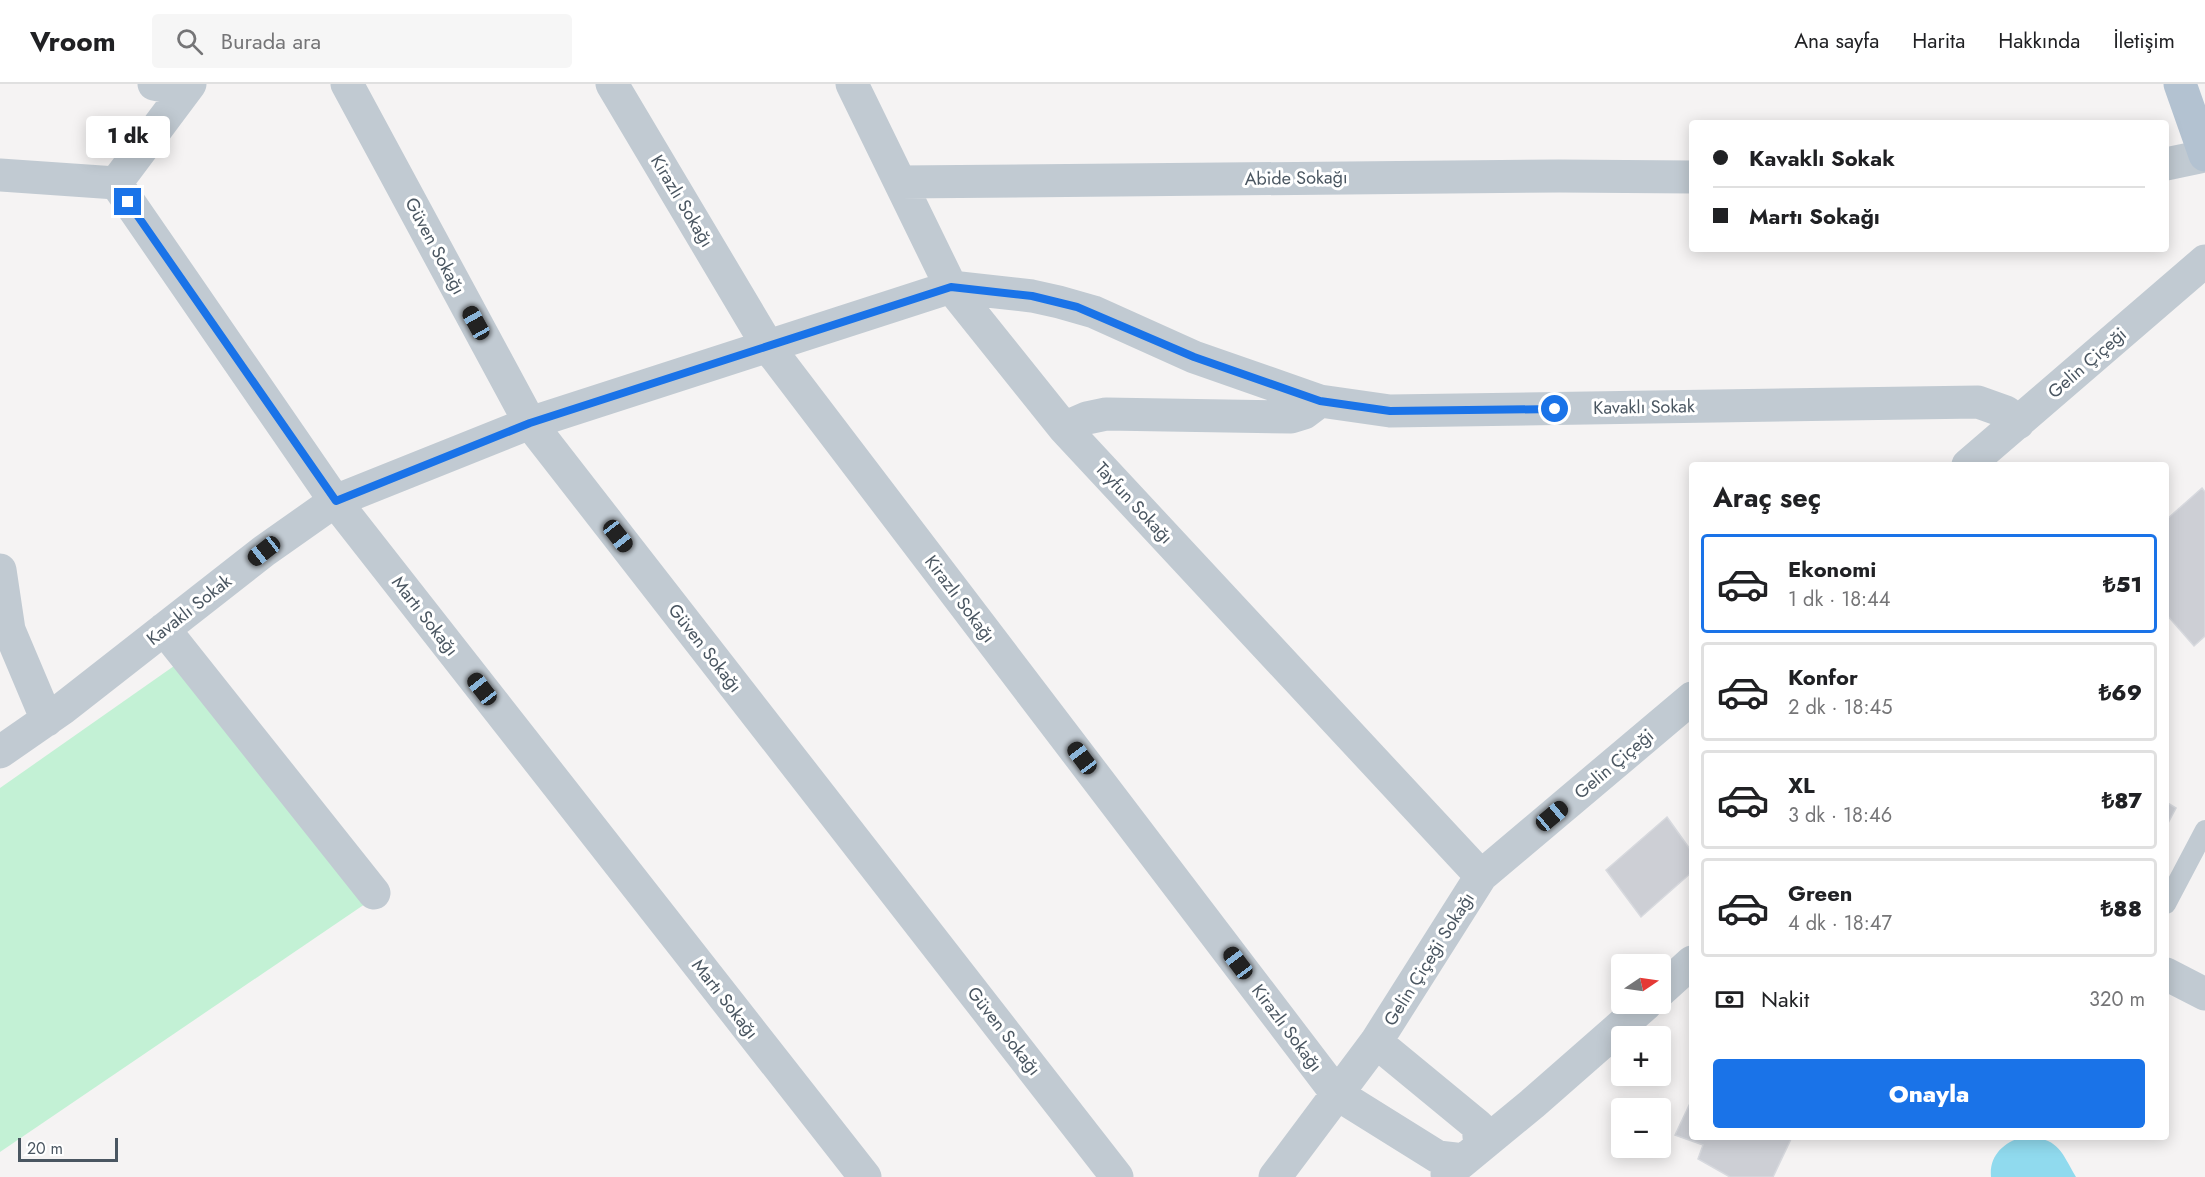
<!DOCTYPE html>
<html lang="tr">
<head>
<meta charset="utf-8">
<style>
  :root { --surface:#fff; --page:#f6f6f6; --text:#202124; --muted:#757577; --line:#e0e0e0; --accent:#1a73e8 }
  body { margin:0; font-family:Jost,sans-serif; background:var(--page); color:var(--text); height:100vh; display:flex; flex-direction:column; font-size:22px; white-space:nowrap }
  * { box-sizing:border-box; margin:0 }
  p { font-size:20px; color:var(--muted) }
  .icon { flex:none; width:33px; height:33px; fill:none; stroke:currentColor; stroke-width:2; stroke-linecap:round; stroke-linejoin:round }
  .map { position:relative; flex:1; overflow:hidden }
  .details { position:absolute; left:1689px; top:378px; width:480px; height:678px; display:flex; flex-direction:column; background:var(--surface); border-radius:6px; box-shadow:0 3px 15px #0003 }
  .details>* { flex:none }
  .guide { position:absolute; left:1689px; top:36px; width:480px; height:132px; border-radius:6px; box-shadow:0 3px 15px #0003; display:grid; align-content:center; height:132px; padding:0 24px; background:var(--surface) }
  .needle { width:39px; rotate:77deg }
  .buttons { position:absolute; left:1611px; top:870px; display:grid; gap:12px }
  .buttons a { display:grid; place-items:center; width:60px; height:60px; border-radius:6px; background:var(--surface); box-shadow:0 3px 15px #0003; font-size:30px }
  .scale { position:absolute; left:18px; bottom:15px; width:100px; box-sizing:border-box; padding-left:6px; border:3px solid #4a5661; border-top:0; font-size:16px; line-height:21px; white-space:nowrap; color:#4a5661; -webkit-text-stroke:4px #fff; paint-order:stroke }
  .end { position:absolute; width:27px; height:27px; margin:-14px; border:8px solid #1a73e8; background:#fff; box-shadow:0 0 0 3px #fff }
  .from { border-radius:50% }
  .bubble { position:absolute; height:42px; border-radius:6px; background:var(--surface); box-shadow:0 3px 15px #0003; font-size:20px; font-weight:800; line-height:42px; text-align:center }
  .car { position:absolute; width:18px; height:36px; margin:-18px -9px; border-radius:8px; box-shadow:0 0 4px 2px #0007; background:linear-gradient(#222 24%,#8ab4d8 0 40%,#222 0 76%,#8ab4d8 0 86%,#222 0) }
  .guide b { display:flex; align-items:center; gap:21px; height:57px; font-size:22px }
  .guide b+b { border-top:2px solid var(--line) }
  .guide i { width:15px; height:15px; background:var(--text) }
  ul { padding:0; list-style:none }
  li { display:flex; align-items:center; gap:18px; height:99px; margin:0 12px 9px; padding:0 12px; border:3px solid var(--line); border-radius:6px }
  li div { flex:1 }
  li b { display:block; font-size:22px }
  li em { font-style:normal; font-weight:800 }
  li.active { border-color:var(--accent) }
  li>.icon { width:54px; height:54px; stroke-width:1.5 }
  h2 { padding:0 24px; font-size:27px; line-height:72px }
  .pay { display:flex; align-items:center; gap:15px; height:66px; padding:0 24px; font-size:22px }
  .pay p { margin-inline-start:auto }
  .cta { display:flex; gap:12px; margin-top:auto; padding:12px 24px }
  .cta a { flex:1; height:69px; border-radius:6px; background:var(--accent); color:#fff; font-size:24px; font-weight:800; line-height:69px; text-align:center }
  header { display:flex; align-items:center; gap:36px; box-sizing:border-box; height:84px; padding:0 30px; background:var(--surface); border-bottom:2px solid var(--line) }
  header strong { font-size:28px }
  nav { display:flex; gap:33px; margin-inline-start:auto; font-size:21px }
  .search { width:420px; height:54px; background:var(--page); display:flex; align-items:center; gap:15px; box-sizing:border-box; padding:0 21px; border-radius:6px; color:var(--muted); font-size:22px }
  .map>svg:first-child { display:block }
  .park { fill:#c3f1d5 }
  .water { fill:#90daee }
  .building { fill:#cdcfd5; stroke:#d7d9de; stroke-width:1.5 }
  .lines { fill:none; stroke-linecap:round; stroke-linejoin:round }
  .service { stroke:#c1cad2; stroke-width:20 }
  .minor { stroke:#c1cad2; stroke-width:33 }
  .primary { stroke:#b3c2d1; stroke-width:33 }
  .route { stroke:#1a73e8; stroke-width:8 }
  .labels { text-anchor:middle; stroke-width:6; stroke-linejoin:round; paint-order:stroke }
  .street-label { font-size:18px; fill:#4a5661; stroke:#fff }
</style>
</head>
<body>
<header>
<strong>Vroom</strong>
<div class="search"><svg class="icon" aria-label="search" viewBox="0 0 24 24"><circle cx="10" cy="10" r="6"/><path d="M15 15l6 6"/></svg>Burada ara</div>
<nav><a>Ana sayfa</a><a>Harita</a><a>Hakkında</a><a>İletişim</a></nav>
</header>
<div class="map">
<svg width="2205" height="1093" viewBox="0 0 2205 1093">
  <rect width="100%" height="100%" fill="#f5f3f3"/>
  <path class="park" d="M 174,582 L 365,820 L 0,1068 L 0,704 Z"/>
  <path class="water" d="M 2022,1053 C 2058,1053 2060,1065 2076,1093 L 1991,1093 C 1989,1072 2003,1059 2022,1053 Z"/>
  <path class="building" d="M 2202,404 L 2205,408 L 2205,552 L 2194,562 L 2166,530 L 2166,436 Z
    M 2166,718 L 2176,724 L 2166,743 Z
    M 1667,733 L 1692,768 L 1692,788 L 1641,833 L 1606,786 Z
    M 1692,1015 L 1692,1053 L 1792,1053 L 1773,1093 L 1730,1093 L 1698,1075 L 1703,1061 L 1675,1051 Z"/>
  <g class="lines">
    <path class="service" d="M 2166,820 L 2205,746"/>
    <path class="minor" d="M 154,0 L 184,6
      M 347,0 L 530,339 L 1117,1093
      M 612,0 L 769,264 L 1337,1010 L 1438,1073 L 1464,1076
      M 852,0 L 951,203 L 1064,344 L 1481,792
      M 2166,80 L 2205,72
      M 0,91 L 116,99
      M 901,98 L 1559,92 L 1692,93
      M 116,99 L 335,417 L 865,1093
      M 116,99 L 190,0
      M 1064,344 L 1087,334 L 1106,330 L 1291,333 L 1304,329 L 1320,317
      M 1968,381 L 2205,177
      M 0,486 L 9,546 L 47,636
      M 164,545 L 374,809
      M 0,668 L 62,625 L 264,467 L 335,417 L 530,339 L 951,203 L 1032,212 L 1059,218 L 1094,228 L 1194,273 L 1320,317 L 1390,327 L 1978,318 L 2006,328 L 2018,339
      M 2166,890 L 2205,910
      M 1660,907 L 1692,878
      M 1376,958 L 1478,1042 L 1480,1062
      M 1447,1090 L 1532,1020 L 1646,920
      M 1275,1093 L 1376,958 L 1481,792 L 1692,614"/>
    <path class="primary" d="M 2180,0 L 2205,71"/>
  </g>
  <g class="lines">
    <path class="route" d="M 128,118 L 336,417 L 530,339 L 951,203 L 1032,212 L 1077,223 L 1194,273 L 1320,317 L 1390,327 L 1555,325"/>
  </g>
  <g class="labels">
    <g class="street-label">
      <text transform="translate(1296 94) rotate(-1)" y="6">Abide Sokağı</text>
      <text transform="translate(682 117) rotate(59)" y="6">Kirazlı Sokağı</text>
      <text transform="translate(435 162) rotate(62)" y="6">Güven Sokağı</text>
      <text transform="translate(2087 279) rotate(-41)" y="6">Gelin Çiçeği</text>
      <text transform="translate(1644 323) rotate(-1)" y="6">Kavaklı Sokak</text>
      <text transform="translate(1134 419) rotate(47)" y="6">Tayfun Sokağı</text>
      <text transform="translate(960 515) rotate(53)" y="6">Kirazlı Sokağı</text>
      <text transform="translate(189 526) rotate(-38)" y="6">Kavaklı Sokak</text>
      <text transform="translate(425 532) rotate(52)" y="6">Martı Sokağı</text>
      <text transform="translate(705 564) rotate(52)" y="6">Güven Sokağı</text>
      <text transform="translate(1614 680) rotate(-40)" y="6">Gelin Çiçeği</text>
      <text transform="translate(1429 875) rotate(-58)" y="6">Gelin Çiçeği Sokağı</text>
      <text transform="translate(725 915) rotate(52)" y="6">Martı Sokağı</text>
      <text transform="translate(1287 944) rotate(53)" y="6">Kirazlı Sokağı</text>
      <text transform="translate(1004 947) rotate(52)" y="6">Güven Sokağı</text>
    </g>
  </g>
</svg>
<div class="buttons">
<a><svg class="needle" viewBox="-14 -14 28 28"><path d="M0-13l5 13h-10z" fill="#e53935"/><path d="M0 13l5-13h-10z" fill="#757577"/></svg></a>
<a>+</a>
<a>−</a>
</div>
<div class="scale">20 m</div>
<i class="end from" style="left:1555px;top:325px"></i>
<i class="end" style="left:128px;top:118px"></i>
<div class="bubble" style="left:86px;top:32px;width:84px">1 dk</div>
<i class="car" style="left:476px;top:239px;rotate:331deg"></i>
<i class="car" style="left:618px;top:452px;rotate:142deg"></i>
<i class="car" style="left:264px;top:467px;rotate:232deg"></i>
<i class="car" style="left:482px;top:605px;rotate:322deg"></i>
<i class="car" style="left:1082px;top:674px;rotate:323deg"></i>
<i class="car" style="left:1552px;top:732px;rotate:50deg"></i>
<i class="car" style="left:1238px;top:879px;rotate:323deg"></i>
<div class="guide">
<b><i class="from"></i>Kavaklı Sokak</b>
<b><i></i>Martı Sokağı</b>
</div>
<section class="details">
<h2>Araç seç</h2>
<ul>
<li class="active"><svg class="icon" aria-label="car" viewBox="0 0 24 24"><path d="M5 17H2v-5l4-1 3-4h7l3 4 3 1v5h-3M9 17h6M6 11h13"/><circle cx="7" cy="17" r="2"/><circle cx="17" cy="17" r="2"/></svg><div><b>Ekonomi</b><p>1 dk · 18:44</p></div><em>₺51</em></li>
<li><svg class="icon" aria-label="car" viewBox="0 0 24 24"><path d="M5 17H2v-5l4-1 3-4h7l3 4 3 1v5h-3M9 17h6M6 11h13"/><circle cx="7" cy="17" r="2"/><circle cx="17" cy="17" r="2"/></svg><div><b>Konfor</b><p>2 dk · 18:45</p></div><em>₺69</em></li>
<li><svg class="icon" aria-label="car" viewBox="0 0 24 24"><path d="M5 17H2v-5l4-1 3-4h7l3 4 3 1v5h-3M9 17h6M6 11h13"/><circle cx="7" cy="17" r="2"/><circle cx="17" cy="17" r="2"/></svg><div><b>XL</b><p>3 dk · 18:46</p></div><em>₺87</em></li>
<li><svg class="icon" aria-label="car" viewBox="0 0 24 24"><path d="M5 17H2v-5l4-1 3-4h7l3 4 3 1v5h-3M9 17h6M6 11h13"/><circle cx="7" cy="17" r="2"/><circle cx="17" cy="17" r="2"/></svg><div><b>Green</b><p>4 dk · 18:47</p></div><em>₺88</em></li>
</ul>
<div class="pay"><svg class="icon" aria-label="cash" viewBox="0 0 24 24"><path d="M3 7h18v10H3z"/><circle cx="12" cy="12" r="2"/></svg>Nakit<p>320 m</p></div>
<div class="cta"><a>Onayla</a></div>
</section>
</div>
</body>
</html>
